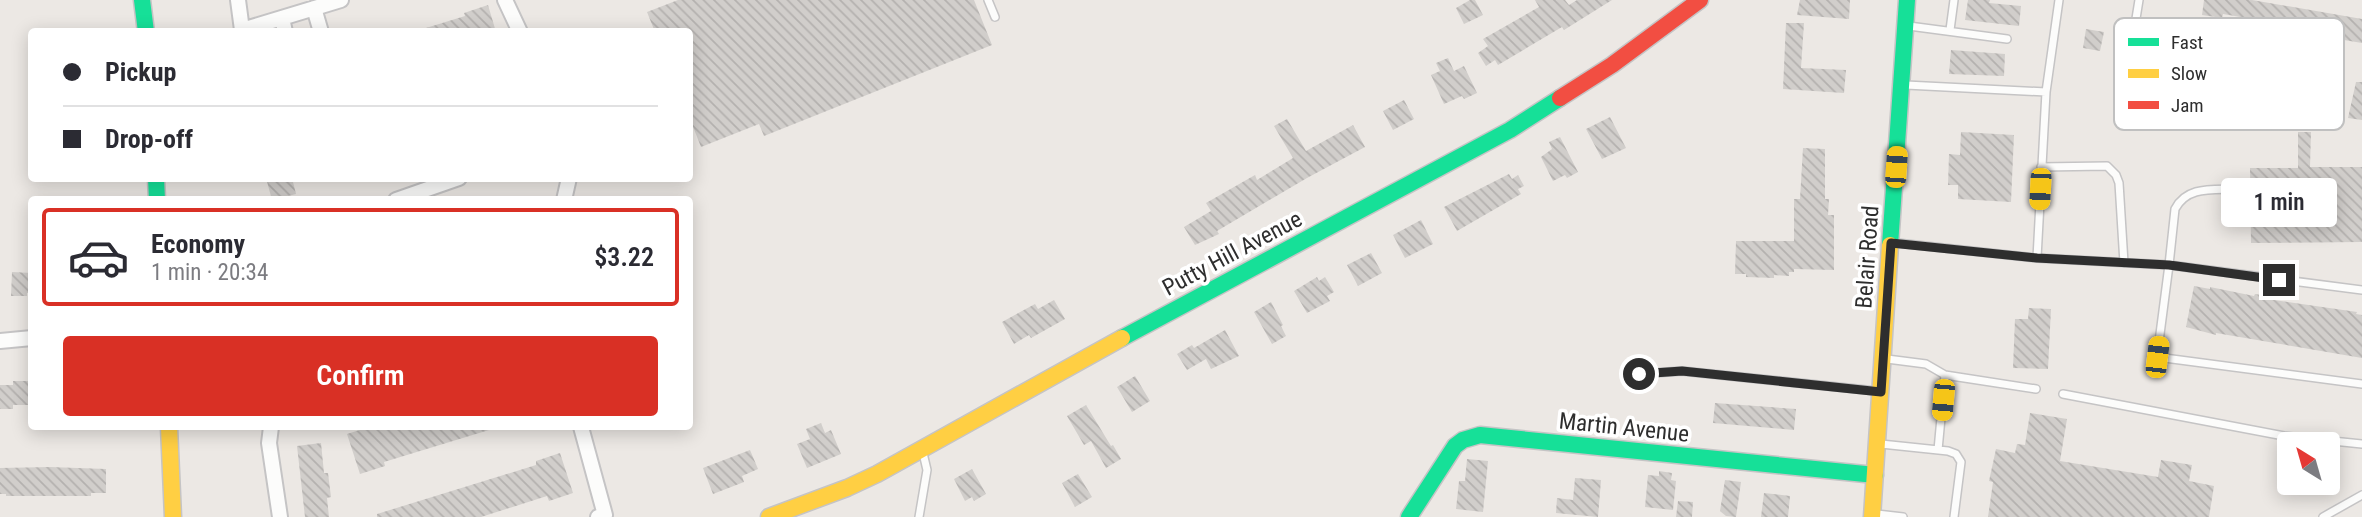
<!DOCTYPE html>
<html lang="en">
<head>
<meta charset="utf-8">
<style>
  :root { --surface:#fff; --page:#f7f7f7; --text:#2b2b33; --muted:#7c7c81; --line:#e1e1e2; --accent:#d93025 }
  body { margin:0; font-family:"Roboto Condensed",sans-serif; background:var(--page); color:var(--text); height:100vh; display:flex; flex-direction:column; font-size:26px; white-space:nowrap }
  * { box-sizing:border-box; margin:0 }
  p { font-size:23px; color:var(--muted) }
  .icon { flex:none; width:38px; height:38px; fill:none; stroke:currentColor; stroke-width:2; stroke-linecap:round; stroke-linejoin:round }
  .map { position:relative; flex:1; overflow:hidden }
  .sheet { position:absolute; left:28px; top:196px; width:665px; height:234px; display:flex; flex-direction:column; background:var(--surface); border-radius:7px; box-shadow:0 4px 18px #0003 }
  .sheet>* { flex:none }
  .hud { position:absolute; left:28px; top:28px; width:665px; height:154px; border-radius:7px; box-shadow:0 4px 18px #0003; display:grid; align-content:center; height:154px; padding:0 35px; background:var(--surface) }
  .needle { width:46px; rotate:323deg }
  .tools { position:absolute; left:2277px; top:432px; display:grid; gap:14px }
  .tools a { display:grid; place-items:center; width:63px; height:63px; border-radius:7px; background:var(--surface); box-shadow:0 4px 18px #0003; font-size:35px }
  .end { position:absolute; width:32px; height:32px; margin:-16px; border:9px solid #2e2e2e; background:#fff; box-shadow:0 0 0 4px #fff }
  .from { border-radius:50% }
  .bubble { position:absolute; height:49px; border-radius:7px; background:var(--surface); box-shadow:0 4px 18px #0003; font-size:23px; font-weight:600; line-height:49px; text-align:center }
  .car { position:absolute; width:21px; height:42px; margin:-21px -10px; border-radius:9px; box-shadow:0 0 5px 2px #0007; background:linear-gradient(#f5c518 24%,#345 0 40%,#f5c518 0 76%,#345 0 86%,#f5c518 0) }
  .hud b { display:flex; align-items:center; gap:24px; height:66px; font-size:26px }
  .hud b+b { border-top:2px solid var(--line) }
  .hud i { width:18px; height:18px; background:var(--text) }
  ul { padding:12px 0 0; list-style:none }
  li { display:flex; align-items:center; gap:21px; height:98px; margin:0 14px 10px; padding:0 21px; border:4px solid var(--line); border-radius:7px }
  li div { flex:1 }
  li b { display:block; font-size:26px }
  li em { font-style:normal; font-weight:600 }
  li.selected { border-color:var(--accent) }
  li>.icon { width:63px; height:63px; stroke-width:1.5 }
  .button { display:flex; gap:14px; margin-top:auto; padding:14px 35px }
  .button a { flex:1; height:80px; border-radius:7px; background:var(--accent); color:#fff; font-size:28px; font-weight:600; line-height:80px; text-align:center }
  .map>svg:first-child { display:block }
  .building { fill:url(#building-back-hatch) }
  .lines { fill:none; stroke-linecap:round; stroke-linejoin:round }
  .lane-casing { stroke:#c5c4c5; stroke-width:10 }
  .street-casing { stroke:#c5c4c5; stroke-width:18 }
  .fast-casing { stroke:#c5c4c5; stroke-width:19 }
  .slow-casing { stroke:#c5c4c5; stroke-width:19 }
  .jam-casing { stroke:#c5c4c5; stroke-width:19 }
  .lane { stroke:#fcfcfb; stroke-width:7 }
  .street { stroke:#fcfcfb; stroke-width:14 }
  .fast { stroke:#16e098; stroke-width:16 }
  .slow { stroke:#ffcf43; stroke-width:16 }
  .jam { stroke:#f24e42; stroke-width:16 }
  .route { stroke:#2e2e2e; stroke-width:9 }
  .labels { text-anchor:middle; stroke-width:7; stroke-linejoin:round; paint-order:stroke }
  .street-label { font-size:23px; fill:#2e2e2e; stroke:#fff }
  .key { fill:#fff; stroke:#c0c0c0; stroke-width:2 }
  .key-label { font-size:19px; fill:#2e2e2e }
</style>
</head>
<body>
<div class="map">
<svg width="2362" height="517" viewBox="0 0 2362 517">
  <defs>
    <pattern id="building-back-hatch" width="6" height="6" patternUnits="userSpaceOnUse" patternTransform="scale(1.75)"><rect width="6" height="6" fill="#d1cecb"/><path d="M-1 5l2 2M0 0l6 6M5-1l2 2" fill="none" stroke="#b4b1af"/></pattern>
  </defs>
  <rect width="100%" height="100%" fill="#ece8e4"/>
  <path class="building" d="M 678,0 L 974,0 L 992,45 L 764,136 L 759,124 L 701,147 L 690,119 L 690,32 L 655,32 L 647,12 Z
    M 1470,0 L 1475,0 L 1483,15 L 1464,24 L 1456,8 Z
    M 1535,0 L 1565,0 L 1569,5 L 1577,0 L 1612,0 L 1564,30 L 1562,27 L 1498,65 L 1495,60 L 1486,66 L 1478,53 L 1488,46 L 1483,39 L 1539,7 Z
    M 1800,0 L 1850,0 L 1849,19 L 1797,15 Z
    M 1968,0 L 1990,0 L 1989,3 L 2021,6 L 2019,26 L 1965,20 Z
    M 2204,0 L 2252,0 L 2362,19 L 2362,43 L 2338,39 L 2335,56 L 2316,53 L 2318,39 L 2274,33 L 2275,23 L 2223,14 L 2222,18 L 2202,15 Z
    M 488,5 L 496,32 L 426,32 L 426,28 L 465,16 L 464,13 Z
    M 1786,23 L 1804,23 L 1801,68 L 1846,70 L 1844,93 L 1783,89 Z
    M 2086,29 L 2104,32 L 2100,51 L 2083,48 Z
    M 1951,50 L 2005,54 L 2004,76 L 1949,74 Z
    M 1448,58 L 1454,71 L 1464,66 L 1477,93 L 1464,99 L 1462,96 L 1444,104 L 1431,75 L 1440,71 L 1436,63 Z
    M 2356,82 L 2362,82 L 2362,120 L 2348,118 Z
    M 1404,100 L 1414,119 L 1393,130 L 1383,111 Z
    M 1610,117 L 1626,148 L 1602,159 L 1586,129 Z
    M 1287,119 L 1306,151 L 1353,125 L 1365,147 L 1307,178 L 1217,231 L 1219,234 L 1195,245 L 1184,227 L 1211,211 L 1206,203 L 1255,175 L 1257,180 L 1293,158 L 1274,126 Z
    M 1961,132 L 2014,135 L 2011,202 L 1958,199 L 1958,185 L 1948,185 L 1949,154 L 1960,155 Z
    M 2298,132 L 2311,132 L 2310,167 L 2362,167 L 2362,242 L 2251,243 L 2250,168 L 2298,168 Z
    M 1560,137 L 1578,172 L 1567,178 L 1565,175 L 1553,181 L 1541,157 L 1552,149 L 1549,142 Z
    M 1803,148 L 1825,149 L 1825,199 L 1829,199 L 1828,215 L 1834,215 L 1834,270 L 1794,269 L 1794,272 L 1789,272 L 1789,276 L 1774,275 L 1774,278 L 1746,277 L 1746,274 L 1735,274 L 1736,241 L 1794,241 L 1794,199 L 1800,199 Z
    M 1509,174 L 1512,179 L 1518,175 L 1524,186 L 1518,189 L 1521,194 L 1457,231 L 1444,207 Z
    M 266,178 L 292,178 L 296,194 L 272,200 Z
    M 1421,220 L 1433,244 L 1405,258 L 1393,235 Z
    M 1371,253 L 1382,273 L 1358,286 L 1347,265 Z
    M 12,272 L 32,273 L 32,293 L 27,293 L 27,296 L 11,296 Z
    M 1317,277 L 1319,281 L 1325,277 L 1334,292 L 1327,296 L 1330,301 L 1307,313 L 1294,291 Z
    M 2194,286 L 2210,289 L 2210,287 L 2254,296 L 2255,294 L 2268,296 L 2267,299 L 2357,312 L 2356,314 L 2362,315 L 2362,358 L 2216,333 L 2216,335 L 2186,327 Z
    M 1054,300 L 1065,319 L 1031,338 L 1029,335 L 1014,344 L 1002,322 L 1035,304 L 1038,309 Z
    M 1271,302 L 1283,325 L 1281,326 L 1286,336 L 1272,344 L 1254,312 Z
    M 2029,308 L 2051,309 L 2048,369 L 2013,368 L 2015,319 L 2028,319 Z
    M 1225,330 L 1239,356 L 1211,369 L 1206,359 L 1187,370 L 1177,354 L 1192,345 L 1194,348 Z
    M 1135,376 L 1150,401 L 1132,412 L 1117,387 Z
    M 13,381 L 32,381 L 32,403 L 28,403 L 28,405 L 13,405 L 13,409 L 0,409 L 0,385 L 13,385 Z
    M 1715,403 L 1796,409 L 1794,430 L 1713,423 Z
    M 1086,405 L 1111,446 L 1113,445 L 1121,459 L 1106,468 L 1091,441 L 1084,445 L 1067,416 Z
    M 2030,413 L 2067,419 L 2060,461 L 2158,477 L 2161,460 L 2192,465 L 2189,481 L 2214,486 L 2209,517 L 1988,517 L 1993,482 L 1989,481 L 1996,449 L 2015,453 L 2017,444 L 2025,445 Z
    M 821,423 L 825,433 L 831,430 L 841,454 L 807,468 L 797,444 L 810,439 L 806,429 Z
    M 369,427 L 373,427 L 374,430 L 385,427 L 488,427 L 489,430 L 384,462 L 385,466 L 360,474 L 347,434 Z
    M 321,443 L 324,473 L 328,473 L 331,497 L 327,498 L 329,517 L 305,517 L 297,446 Z
    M 750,450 L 758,469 L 742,476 L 744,482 L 713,494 L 703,468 Z
    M 560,453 L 573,493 L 549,501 L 547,496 L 481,517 L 377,517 L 377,514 L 536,465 L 536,461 Z
    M 1467,459 L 1488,461 L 1483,512 L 1456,509 L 1459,481 L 1465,481 Z
    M 50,467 L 106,469 L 106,493 L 91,493 L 91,496 L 6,496 L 6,494 L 0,494 L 0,468 Z
    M 972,469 L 986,494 L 974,501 L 972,497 L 965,501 L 954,479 Z
    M 1659,471 L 1672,473 L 1671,480 L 1676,481 L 1673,510 L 1645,507 L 1648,475 L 1659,476 Z
    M 1078,474 L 1092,497 L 1075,507 L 1062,483 Z
    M 1575,478 L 1601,480 L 1598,517 L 1556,513 L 1557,498 L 1573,500 Z
    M 1725,480 L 1741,482 L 1736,517 L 1726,516 L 1720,511 Z
    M 1764,493 L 1790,496 L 1788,517 L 1761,517 Z
    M 1678,501 L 1693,502 L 1692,517 L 1676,517 Z"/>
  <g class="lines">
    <defs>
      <path id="lane" d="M 988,0 L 995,17
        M 1909,26 L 2007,39
        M 1950,30 L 1954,0
        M 1906,85 L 2046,92 L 2059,0
        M 2122,105 L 2139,0
        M 2041,167 L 2107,166 L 2116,175 L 2119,183 L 2124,263
        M 1897,243 L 2037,258 L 2169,265 L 2175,209 C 2187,186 2212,190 2235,189
        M 2037,258 L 2046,92
        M 2362,290 L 2169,265 L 2157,357 L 2362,384
        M 1887,359 L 1926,364 L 1945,375 L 2036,389
        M 1639,374 L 1682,371 L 1876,391
        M 2063,394 L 2284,436 L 2362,444
        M 1881,444 L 1948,451 L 1956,454 L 1961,462 L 1954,517
        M 1938,450 L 1945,375
        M 1877,514 L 1903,517
        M 919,517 L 927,470 L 923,453
        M 2323,517 L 2362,495"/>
      <path id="street" d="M 238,0 L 242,30 L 341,0
        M 505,0 L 520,32
        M 314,8 L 321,32
        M 282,18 L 285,32
        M 396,200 L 459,178
        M 564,200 L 569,178
        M 0,341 L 32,338
        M 271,427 L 269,443 L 280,517
        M 581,427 L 605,515 L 598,517"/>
      <path id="fast" d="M 142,0 L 146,32
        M 156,178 L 157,200
        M 1890,245 L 1907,0
        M 1122,338 L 1510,130 L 1560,98
        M 1409,517 L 1455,446 L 1463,440 L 1480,435 L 1875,475"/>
      <path id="slow" d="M 169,427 L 173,517
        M 769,517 L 847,488 L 877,474 L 1122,338
        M 1872,517 L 1890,245"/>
      <path id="jam" d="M 1560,98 L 1612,65 L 1700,0"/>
    </defs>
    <use href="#lane" class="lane-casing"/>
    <use href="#street" class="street-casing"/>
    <use href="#fast" class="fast-casing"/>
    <use href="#slow" class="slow-casing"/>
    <use href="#jam" class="jam-casing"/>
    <use href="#lane" class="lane"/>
    <use href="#street" class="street"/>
    <use href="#fast" class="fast"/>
    <use href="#slow" class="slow"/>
    <use href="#jam" class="jam"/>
  </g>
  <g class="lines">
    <path class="route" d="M 1639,374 L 1682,371 L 1881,392 L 1891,243 L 2037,258 L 2169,265 L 2279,280"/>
  </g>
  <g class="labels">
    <g class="street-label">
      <text transform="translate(1232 253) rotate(-28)" y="8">Putty Hill Avenue</text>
      <text transform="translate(1867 257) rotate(-86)" y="8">Belair Road</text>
      <text transform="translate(1624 427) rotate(6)" y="8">Martin Avenue</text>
    </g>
  </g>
  <rect x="2114" y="18" width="230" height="112" rx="10" class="key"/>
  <rect x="2128" y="38" width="31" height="8" fill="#16e098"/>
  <rect x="2128" y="69" width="31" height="9" fill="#ffcf43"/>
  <rect x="2128" y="101" width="31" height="8" fill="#f24e42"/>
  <g class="key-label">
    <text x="2171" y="49">Fast</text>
    <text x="2171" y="80">Slow</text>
    <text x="2171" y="112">Jam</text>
  </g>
</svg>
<div class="tools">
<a><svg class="needle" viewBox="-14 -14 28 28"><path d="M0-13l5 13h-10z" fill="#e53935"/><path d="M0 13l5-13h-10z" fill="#7c7c81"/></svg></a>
</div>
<i class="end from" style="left:1639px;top:374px"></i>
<i class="end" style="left:2279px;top:280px"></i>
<div class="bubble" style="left:2221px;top:178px;width:116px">1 min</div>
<i class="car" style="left:1896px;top:167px;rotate:4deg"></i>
<i class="car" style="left:2040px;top:189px;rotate:183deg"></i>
<i class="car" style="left:2157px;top:357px;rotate:7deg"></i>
<i class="car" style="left:1943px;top:400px;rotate:185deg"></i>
<div class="hud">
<b><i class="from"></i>Pickup</b>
<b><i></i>Drop-off</b>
</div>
<section class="sheet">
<ul>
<li class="selected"><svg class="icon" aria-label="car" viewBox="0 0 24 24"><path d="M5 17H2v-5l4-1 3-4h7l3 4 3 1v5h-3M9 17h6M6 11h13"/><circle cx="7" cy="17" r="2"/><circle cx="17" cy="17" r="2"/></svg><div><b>Economy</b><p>1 min · 20:34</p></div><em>$3.22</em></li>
</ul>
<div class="button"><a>Confirm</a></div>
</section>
</div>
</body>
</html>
